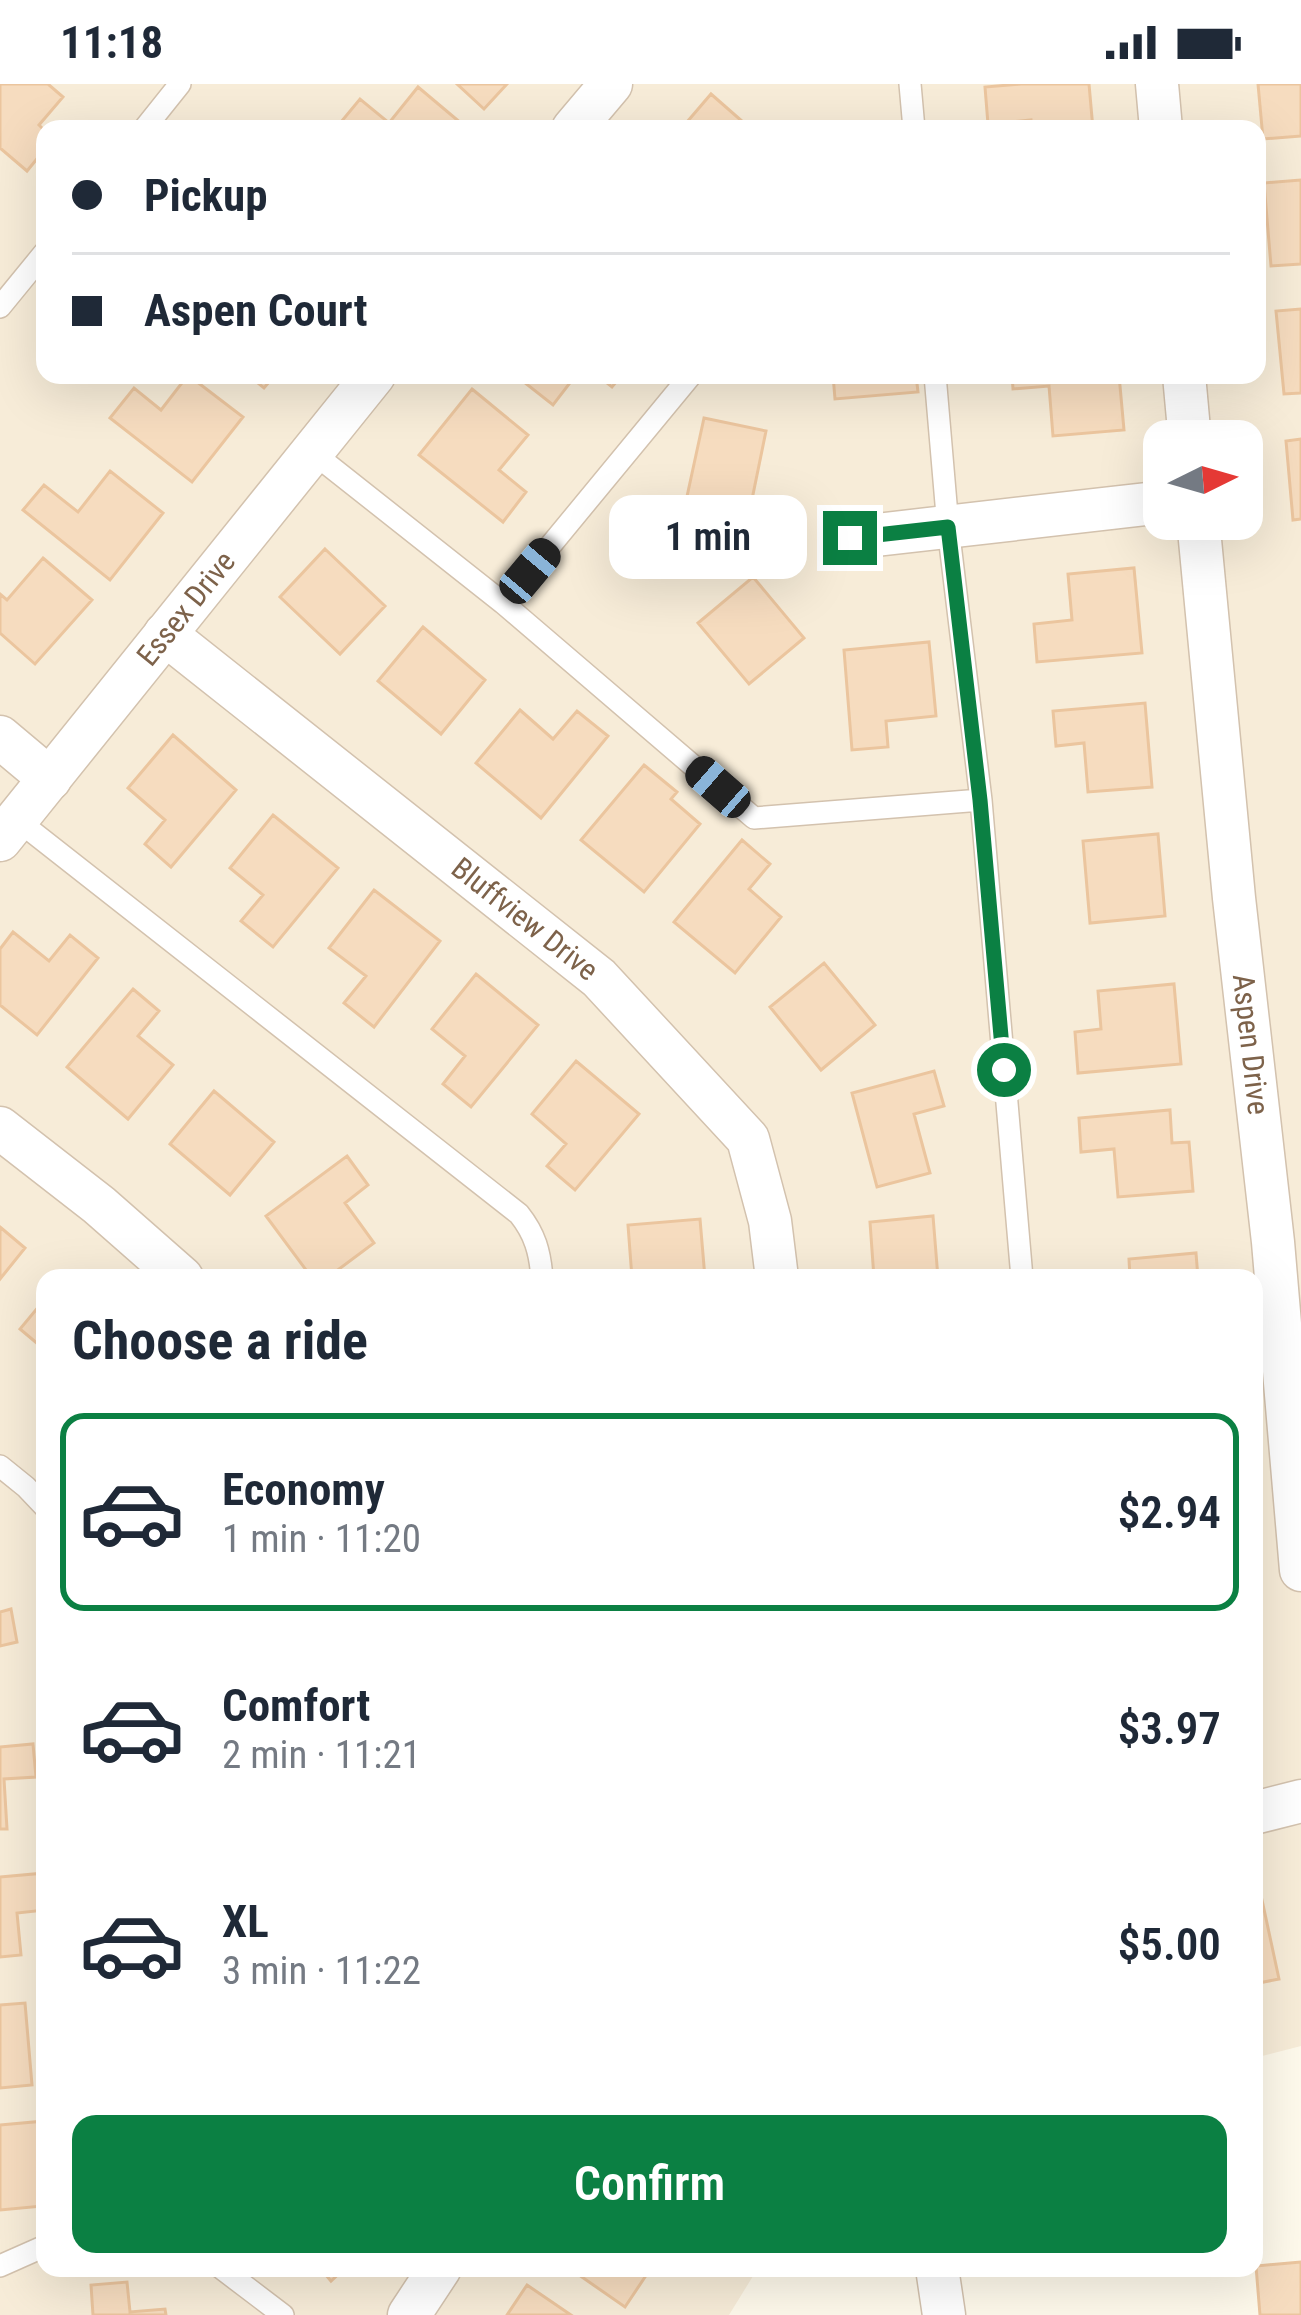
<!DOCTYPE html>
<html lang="en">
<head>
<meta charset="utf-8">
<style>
  :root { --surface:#fff; --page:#f6f6f7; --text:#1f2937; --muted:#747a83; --line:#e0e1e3; --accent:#0b8043 }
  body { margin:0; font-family:"Roboto Condensed",sans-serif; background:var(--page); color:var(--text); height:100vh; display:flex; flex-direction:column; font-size:45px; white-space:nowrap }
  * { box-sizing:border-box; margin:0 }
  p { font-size:39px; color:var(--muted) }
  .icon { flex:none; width:66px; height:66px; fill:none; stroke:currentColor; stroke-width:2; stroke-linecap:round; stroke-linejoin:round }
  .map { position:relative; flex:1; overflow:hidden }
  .side { position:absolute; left:36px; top:1185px; width:1227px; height:1008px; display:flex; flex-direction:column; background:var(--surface); border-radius:24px; box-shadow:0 12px 48px #0002 }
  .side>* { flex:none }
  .guide { position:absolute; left:36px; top:36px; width:1230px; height:264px; border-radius:24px; box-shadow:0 12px 48px #0002; display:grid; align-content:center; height:264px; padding:0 36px; background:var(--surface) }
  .needle { width:78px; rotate:85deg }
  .fabs { position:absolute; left:1143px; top:336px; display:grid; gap:24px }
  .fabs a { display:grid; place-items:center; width:120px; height:120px; border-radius:24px; background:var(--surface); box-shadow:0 12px 48px #0002; font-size:60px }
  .end { position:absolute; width:54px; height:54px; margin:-27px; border:15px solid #0b8043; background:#fff; box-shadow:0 0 0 6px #fff }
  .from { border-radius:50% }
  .bubble { position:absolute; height:84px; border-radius:24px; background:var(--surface); box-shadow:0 12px 48px #0002; font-size:39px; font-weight:600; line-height:84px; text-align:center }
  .car { position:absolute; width:36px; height:72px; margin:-36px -18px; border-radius:15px; box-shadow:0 0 9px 3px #0007; background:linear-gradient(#222 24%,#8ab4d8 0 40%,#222 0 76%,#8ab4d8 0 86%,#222 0) }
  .guide b { display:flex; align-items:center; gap:42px; height:114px; font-size:45px }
  .guide b+b { border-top:3px solid var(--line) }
  .guide i { width:30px; height:30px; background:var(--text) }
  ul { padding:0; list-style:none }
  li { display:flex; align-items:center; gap:36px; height:198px; margin:0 24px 18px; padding:0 12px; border:6px solid transparent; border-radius:24px }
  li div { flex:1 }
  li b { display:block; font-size:45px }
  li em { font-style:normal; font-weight:600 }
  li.current { border-color:var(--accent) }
  li>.icon { width:108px; height:108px; stroke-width:1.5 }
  h2 { padding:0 36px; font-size:54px; line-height:144px }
  .button { display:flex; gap:24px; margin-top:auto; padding:24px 36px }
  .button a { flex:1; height:138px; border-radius:24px; background:var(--accent); color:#fff; font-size:48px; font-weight:600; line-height:138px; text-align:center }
  .status { display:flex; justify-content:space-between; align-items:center; height:84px; padding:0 60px; background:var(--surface); direction:ltr }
  .status svg { height:33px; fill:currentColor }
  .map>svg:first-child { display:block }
  .residential { fill:#f7ecd8; fill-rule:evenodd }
  .building { fill:#f6dcbf; stroke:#ebc59e; stroke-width:3 }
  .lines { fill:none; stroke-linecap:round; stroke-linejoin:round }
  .lane-casing { stroke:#d3c2ae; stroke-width:24 }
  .street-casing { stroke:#d3c2ae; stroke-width:45 }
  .lane { stroke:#fff; stroke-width:21 }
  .street { stroke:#fff; stroke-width:42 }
  .route { stroke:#0b8043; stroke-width:15 }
  .labels { text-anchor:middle; stroke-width:10; stroke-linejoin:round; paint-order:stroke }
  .street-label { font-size:30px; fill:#7d624a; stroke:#fffcf3 }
</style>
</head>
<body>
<div class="status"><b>11:18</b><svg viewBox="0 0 49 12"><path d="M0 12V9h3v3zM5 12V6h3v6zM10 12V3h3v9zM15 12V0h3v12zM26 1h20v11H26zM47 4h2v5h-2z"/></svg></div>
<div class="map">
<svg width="1301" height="2231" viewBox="0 0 1301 2231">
  <rect width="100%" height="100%" fill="#fef9eb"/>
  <path class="residential" d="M 0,0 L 1301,0 L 1301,1962 L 1254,1974 L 1254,1194 L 45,1194 L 45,2184 L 758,2184 L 729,2231 L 0,2231 ZM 45,45 L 1257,45 L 1257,291 L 45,291 ZM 1164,357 L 1242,357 L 1242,435 L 1164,435 Z"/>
  <path class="building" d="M 0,0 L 48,0 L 63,13 L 39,41 L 45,47 L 45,65 L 27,87 L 0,64 Z
    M 457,0 L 507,0 L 484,25 Z
    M 1021,0 L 1089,0 L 1093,45 L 1032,45 L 1031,36 L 988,40 L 985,3 Z
    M 1258,0 L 1301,0 L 1301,52 L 1263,55 Z
    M 418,3 L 468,45 L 336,44 L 360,15 L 389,39 Z
    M 711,10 L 751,45 L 681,45 Z
    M 1301,96 L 1301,180 L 1271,182 L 1264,99 Z
    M 1301,225 L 1301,309 L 1284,310 L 1276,227 Z
    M 188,291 L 243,333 L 192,398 L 110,334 L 134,304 L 161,326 Z
    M 248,291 L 275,291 L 264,304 Z
    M 515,291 L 576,291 L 553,321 Z
    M 597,291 L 622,291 L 612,303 Z
    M 833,291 L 916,291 L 918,308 L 835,315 Z
    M 1012,291 L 1119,291 L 1124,346 L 1053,352 L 1049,302 L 1013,305 Z
    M 472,305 L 528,351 L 499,386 L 526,408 L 503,438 L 419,371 Z
    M 704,334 L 766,347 L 749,430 L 686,417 Z
    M 1301,355 L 1301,435 L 1293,436 L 1286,357 Z
    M 110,387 L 163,429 L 110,496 L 23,426 L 44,401 L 78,428 Z
    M 325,465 L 385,522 L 340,570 L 280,513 Z
    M 43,474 L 92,516 L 35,580 L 0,549 L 0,510 L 7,516 Z
    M 1134,484 L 1142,569 L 1037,578 L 1034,540 L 1072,536 L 1068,490 Z
    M 753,493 L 804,554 L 749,600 L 698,539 Z
    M 423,543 L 485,596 L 441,650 L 378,597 Z
    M 929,558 L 936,632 L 886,637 L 888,663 L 852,666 L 844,566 Z
    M 1145,619 L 1152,703 L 1088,708 L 1084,659 L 1056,662 L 1053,627 Z
    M 520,626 L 553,655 L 577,627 L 608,652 L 541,734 L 476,679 Z
    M 173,651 L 236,706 L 171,783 L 145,760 L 165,736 L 128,704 Z
    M 644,681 L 677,708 L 671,715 L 700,740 L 644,808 L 581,756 Z
    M 273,731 L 338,784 L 273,863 L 241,837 L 263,811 L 230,784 Z
    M 1158,750 L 1165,832 L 1090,839 L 1083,757 Z
    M 742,756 L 770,780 L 749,805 L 781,833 L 735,889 L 674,838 Z
    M 374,806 L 440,857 L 374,943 L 344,919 L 366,892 L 329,864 Z
    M 13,848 L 49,877 L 70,851 L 98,874 L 37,951 L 0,921 L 0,865 Z
    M 824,879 L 875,941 L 821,986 L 770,923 Z
    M 476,890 L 538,941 L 471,1023 L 443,1000 L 465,972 L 432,945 Z
    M 1174,900 L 1181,980 L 1078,989 L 1075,948 L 1101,945 L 1098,907 Z
    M 133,905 L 159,927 L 138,952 L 173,981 L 128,1035 L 67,983 Z
    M 576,977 L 639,1030 L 575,1106 L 547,1082 L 566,1060 L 532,1030 Z
    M 934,987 L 944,1022 L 914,1030 L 930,1089 L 877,1103 L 852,1009 Z
    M 214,1007 L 274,1058 L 230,1111 L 170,1060 Z
    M 1170,1026 L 1172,1059 L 1189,1058 L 1193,1107 L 1118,1113 L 1114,1065 L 1081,1068 L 1079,1034 Z
    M 347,1072 L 368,1101 L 345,1119 L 374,1159 L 327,1194 L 312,1194 L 266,1132 Z
    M 933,1132 L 938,1194 L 874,1194 L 870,1138 Z
    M 700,1135 L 705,1194 L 632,1194 L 628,1141 Z
    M 0,1143 L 25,1164 L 0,1195 Z
    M 1196,1169 L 1198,1194 L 1130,1194 L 1129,1175 Z
    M 45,1215 L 45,1266 L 20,1245 Z
    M 11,1525 L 17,1558 L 0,1562 L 0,1528 Z
    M 33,1660 L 36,1693 L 4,1695 L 7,1745 L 0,1745 L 0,1663 Z
    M 45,1789 L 45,1826 L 17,1829 L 21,1871 L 0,1873 L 0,1793 Z
    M 1262,1816 L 1279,1895 L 1254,1900 L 1254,1818 Z
    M 25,1919 L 32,2001 L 0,2004 L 0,1921 Z
    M 45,2037 L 45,2074 L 39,2075 L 43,2122 L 0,2126 L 0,2041 Z
    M 1301,2178 L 1301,2231 L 1260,2231 L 1256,2182 Z
    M 320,2184 L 345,2184 L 331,2197 Z
    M 569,2184 L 638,2184 L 647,2190 L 625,2223 Z
    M 127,2198 L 130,2228 L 165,2225 L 166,2231 L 93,2231 L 91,2201 Z
    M 527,2201 L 571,2231 L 507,2231 Z"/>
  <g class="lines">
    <defs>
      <path id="lane" d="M 910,0 L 914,45
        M 144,45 L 180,0
        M 0,223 L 45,168
        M 935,291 L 948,443 L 981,716 L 1022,1194
        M 312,368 L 503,519 L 754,734 L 981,716
        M 503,519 L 691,291
        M 16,735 L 519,1130 C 535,1150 540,1168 542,1194
        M 0,1382 L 26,1403 L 45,1423
        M 0,2182 L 45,2162
        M 221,2184 L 283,2231"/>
      <g id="street">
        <path d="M 1157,0 L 1161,45"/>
        <path d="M 573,45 L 611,0"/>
        <path d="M 1184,291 L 1190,357"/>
        <path id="s1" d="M 1198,435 L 1234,814 L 1273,1158 L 1301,1486"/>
        <path d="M 850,454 L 1164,418"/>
        <path id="s2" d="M 165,550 L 599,894 L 748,1055 L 770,1137 L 777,1194"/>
        <path d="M 0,653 L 50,695"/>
        <path id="s3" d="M 0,756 L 374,291"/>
        <path d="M 0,1044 L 99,1121 L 182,1194"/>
        <path d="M 1254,1729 L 1301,1717"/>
        <path d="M 937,2184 L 944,2231"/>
        <path d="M 409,2231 L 440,2184"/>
      </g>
    </defs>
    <use href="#lane" class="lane-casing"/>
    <use href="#street" class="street-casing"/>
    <use href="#lane" class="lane"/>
    <use href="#street" class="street"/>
  </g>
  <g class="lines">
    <path class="route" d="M 850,454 L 948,443 L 980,716 L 1004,986"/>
  </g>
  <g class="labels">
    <g class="street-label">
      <text dy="10" stroke="none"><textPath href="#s3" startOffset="297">Essex Drive</textPath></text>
      <text dy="10" stroke="none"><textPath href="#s2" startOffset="459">Bluffview Drive</textPath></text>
      <text dy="10" stroke="none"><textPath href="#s1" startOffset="528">Aspen Drive</textPath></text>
    </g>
  </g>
</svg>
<div class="fabs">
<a><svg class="needle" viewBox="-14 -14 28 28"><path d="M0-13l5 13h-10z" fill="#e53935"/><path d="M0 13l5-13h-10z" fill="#747a83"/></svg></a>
</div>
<i class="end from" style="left:1004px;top:986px"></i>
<i class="end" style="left:850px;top:454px"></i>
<div class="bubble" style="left:609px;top:411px;width:198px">1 min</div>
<i class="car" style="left:530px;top:487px;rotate:40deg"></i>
<i class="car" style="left:718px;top:703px;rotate:311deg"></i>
<div class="guide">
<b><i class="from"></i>Pickup</b>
<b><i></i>Aspen Court</b>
</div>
<section class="side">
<h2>Choose a ride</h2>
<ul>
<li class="current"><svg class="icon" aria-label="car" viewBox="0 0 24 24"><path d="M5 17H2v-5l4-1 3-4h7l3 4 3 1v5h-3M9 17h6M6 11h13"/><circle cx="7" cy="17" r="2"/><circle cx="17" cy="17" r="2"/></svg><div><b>Economy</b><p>1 min · 11:20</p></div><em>$2.94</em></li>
<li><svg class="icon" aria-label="car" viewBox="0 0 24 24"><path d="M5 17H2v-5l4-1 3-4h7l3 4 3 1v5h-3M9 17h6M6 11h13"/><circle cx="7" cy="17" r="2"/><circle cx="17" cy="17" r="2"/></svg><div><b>Comfort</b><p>2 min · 11:21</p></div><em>$3.97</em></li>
<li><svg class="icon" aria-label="car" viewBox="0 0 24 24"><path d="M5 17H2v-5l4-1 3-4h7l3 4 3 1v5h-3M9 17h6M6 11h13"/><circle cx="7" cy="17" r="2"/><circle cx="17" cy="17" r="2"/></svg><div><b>XL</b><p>3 min · 11:22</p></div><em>$5.00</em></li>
</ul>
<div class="button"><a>Confirm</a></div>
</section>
</div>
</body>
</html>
